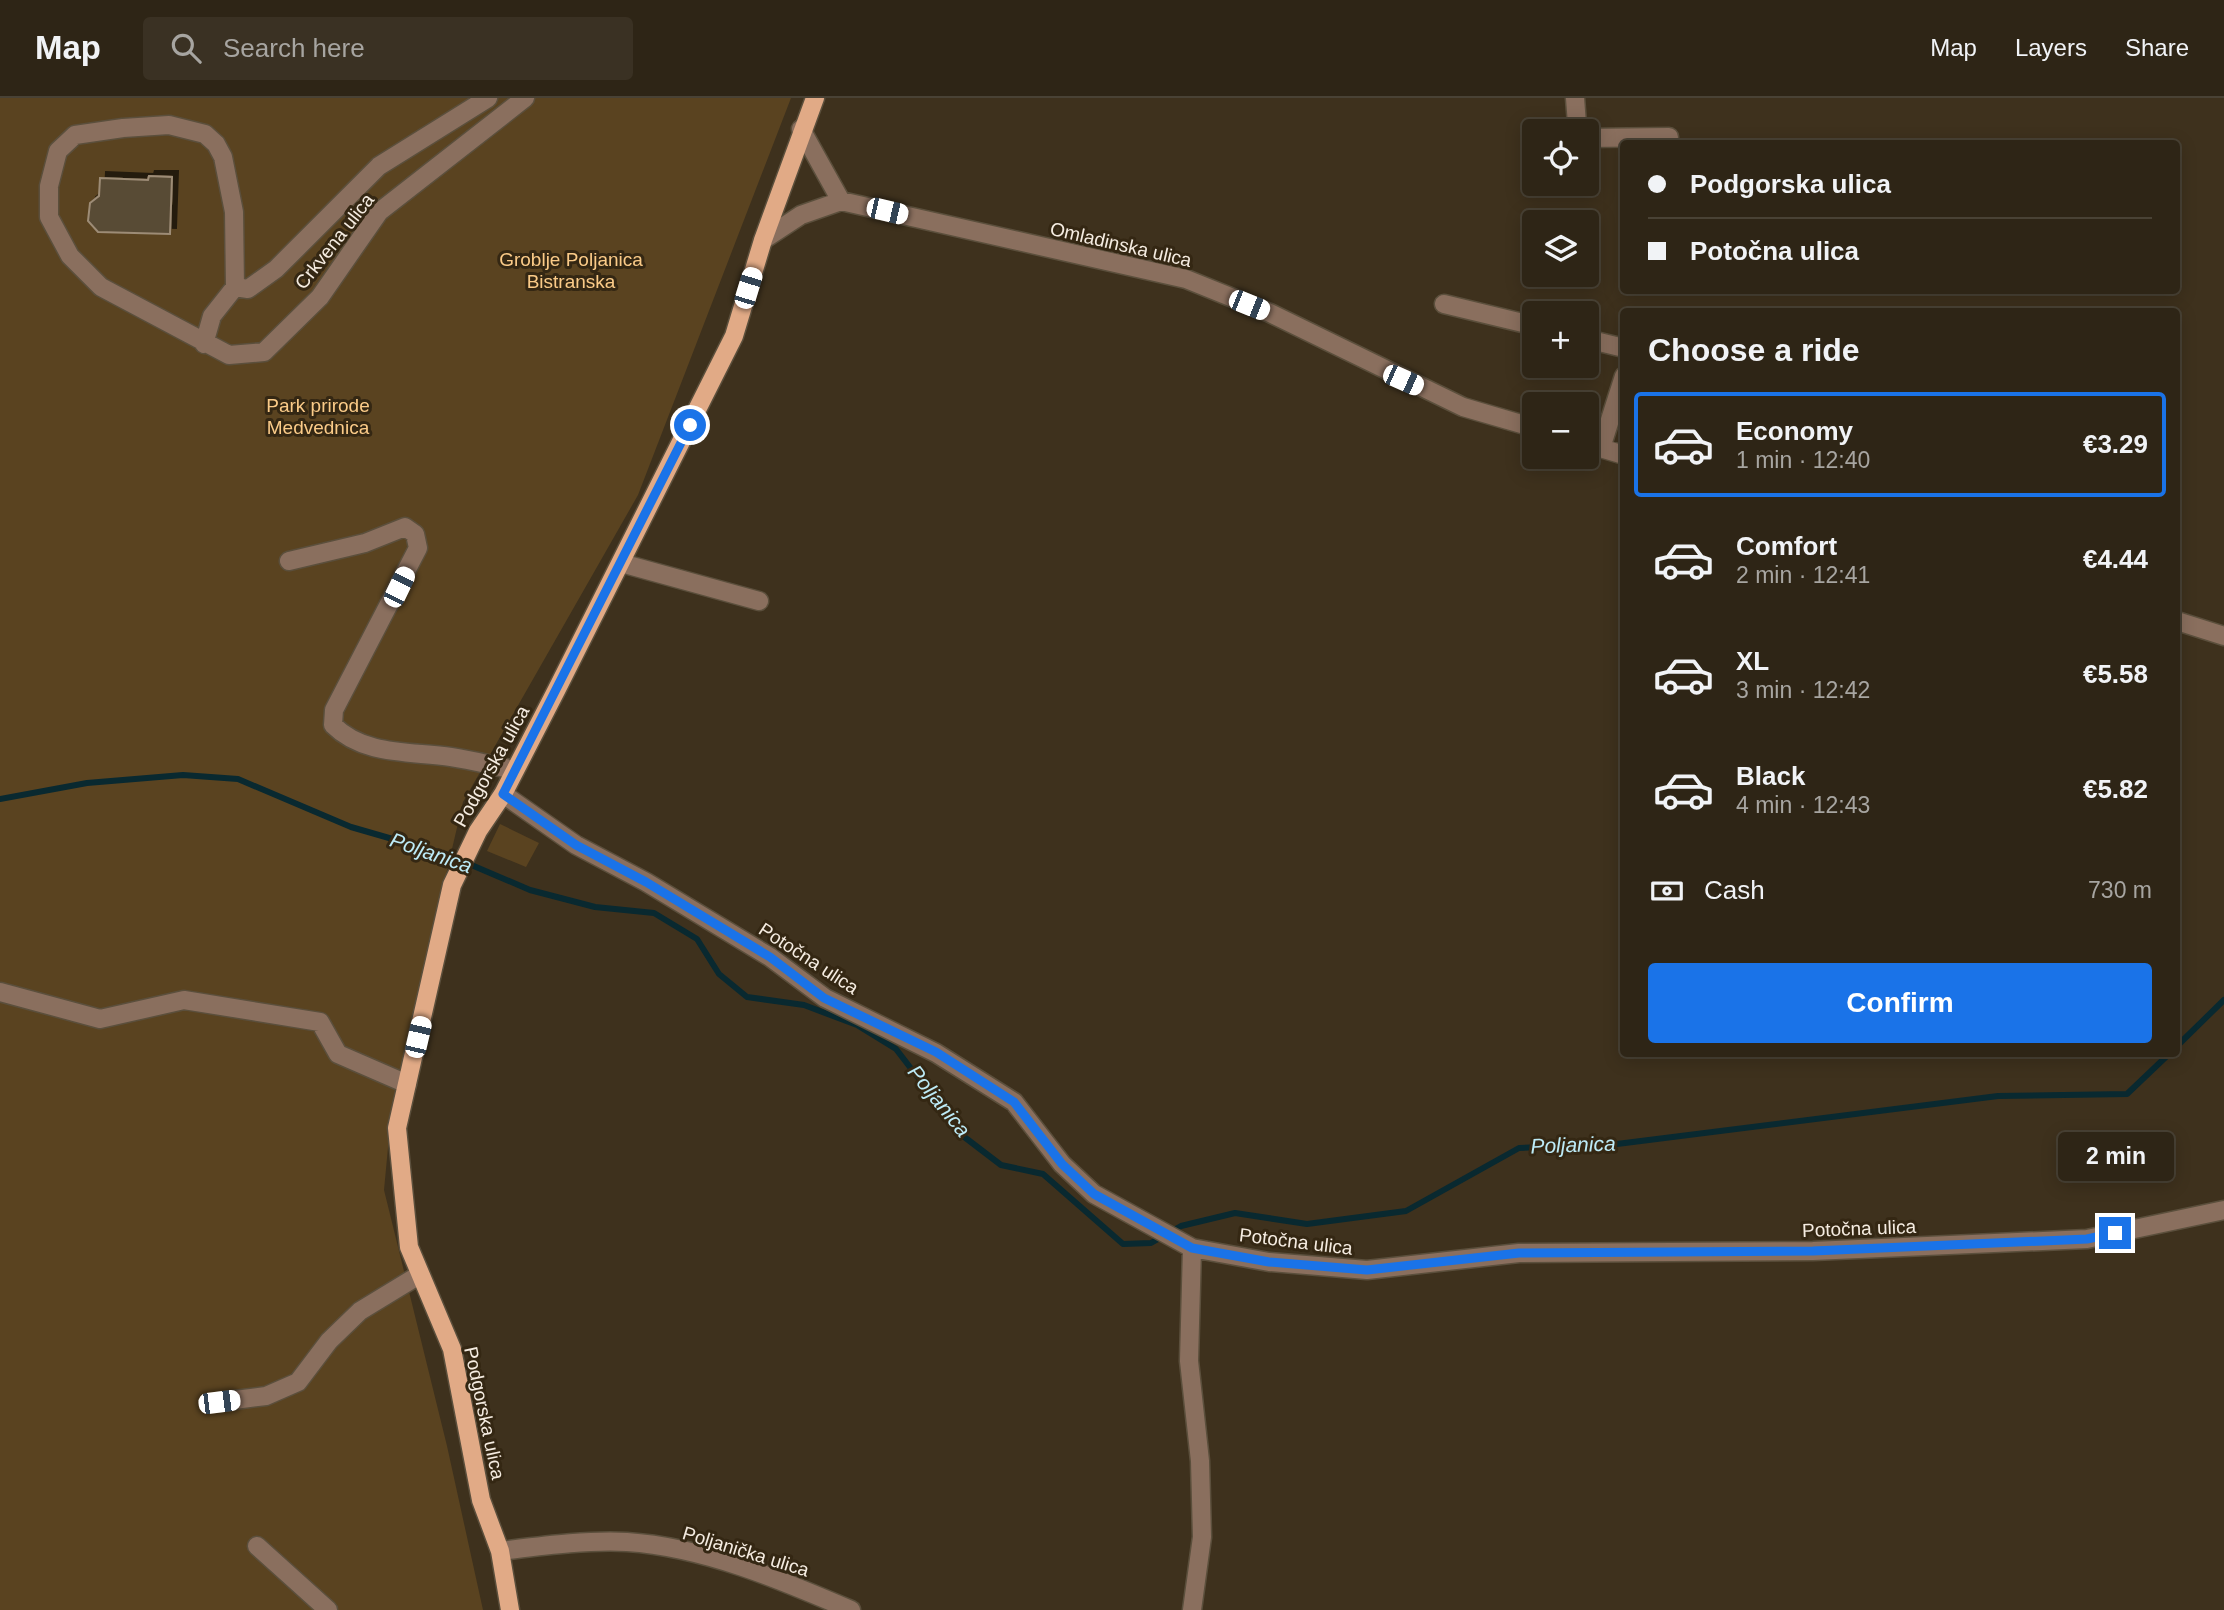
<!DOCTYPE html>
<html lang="en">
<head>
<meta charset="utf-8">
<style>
  :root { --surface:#2e2516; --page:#3a3123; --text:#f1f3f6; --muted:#a7a5a1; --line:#494235; --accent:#1a73e8 }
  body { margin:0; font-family:Helvetica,sans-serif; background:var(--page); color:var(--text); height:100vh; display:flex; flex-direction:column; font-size:26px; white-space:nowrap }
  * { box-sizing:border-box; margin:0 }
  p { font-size:23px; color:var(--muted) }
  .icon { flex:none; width:38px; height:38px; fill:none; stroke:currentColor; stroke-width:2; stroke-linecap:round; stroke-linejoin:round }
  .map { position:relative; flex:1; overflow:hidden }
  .panel { position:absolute; left:1620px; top:210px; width:560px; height:749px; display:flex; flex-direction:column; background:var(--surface); border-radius:7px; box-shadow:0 4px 18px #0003,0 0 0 2px var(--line) }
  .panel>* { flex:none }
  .guide { position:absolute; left:1620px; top:42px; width:560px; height:154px; border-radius:7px; box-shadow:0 4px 18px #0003,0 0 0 2px var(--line); display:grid; align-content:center; height:154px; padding:0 28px; background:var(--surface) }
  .buttons { position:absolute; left:1522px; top:21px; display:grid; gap:14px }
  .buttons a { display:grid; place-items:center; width:77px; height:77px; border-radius:7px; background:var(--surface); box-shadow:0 4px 18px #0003,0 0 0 2px var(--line); font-size:35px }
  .end { position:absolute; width:32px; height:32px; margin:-16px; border:9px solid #1a73e8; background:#fff; box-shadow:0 0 0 4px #fff }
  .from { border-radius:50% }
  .bubble { position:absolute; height:49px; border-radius:7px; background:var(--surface); box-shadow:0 4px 18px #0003,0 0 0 2px var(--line); font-size:23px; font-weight:800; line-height:49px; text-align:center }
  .car { position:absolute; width:21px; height:42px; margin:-21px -10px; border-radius:9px; box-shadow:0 0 5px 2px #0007; background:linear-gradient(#fff 24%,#345 0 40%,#fff 0 76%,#345 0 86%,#fff 0) }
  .guide b { display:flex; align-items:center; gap:24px; height:66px; font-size:26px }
  .guide b+b { border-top:2px solid var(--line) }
  .guide i { width:18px; height:18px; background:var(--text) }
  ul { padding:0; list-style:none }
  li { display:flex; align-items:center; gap:21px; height:105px; margin:0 14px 10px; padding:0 14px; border:4px solid transparent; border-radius:7px }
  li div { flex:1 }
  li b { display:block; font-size:26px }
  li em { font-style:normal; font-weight:800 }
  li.selected { border-color:var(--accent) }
  li>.icon { width:63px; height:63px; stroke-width:1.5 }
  h2 { padding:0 28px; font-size:32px; line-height:84px }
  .pay { display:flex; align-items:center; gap:18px; height:77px; padding:0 28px; font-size:26px }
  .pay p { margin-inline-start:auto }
  .cta { display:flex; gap:14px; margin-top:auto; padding:14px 28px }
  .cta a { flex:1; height:80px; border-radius:7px; background:var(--accent); color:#fff; font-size:28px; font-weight:800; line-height:80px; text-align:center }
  header { display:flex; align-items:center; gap:42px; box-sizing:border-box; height:98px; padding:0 35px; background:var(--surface); border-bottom:2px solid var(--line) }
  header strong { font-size:33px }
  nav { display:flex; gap:38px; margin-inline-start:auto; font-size:24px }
  .search { width:490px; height:63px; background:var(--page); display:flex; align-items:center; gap:18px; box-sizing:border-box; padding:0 24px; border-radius:7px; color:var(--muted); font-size:26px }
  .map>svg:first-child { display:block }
  .green { fill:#5a4320 }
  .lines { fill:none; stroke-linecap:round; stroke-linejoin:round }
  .stream { stroke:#092930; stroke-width:6 }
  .building { fill:#594b36; stroke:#9d8c76; stroke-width:2; filter:url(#shadow) }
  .minor-casing { stroke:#5b4f3c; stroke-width:21 }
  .major-casing { stroke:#5b4f3c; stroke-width:21 }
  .minor { stroke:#8a6f5e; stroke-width:18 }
  .major { stroke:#e1aa86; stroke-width:18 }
  .route { stroke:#1a73e8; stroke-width:9 }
  .labels { text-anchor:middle; stroke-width:6; stroke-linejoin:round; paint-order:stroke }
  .street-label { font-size:19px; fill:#f5ece1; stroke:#342713 }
  .park-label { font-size:19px; fill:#fbcb88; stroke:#342713 }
  .water-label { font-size:21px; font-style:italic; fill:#bdebf7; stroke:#342713 }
</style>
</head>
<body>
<header>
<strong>Map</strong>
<div class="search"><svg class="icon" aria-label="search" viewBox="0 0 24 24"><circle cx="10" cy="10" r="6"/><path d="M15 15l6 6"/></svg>Search here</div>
<nav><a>Map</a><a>Layers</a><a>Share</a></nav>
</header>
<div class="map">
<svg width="2224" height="1512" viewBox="0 0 2224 1512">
  <defs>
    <filter id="shadow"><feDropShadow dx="6" dy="-6" stdDeviation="0" flood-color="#0009"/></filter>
  </defs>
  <rect width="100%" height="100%" fill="#3e311d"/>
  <path class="green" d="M 0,0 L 791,0 L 638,397 L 463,704 L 392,1007 L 384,1092 L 447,1348 L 483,1512 L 0,1512 Z
    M 500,726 L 539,745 L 526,769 L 487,753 Z"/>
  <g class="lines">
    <path class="stream" d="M 0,701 L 87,685 L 183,677 L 238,681 L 351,729 L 448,757 L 530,792 L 595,809 L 654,815 L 697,841 L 719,876 L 747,899 L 804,907 L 857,927 L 896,951 L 963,1038 L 1001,1067 L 1043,1076 L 1123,1146 L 1151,1145 L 1181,1128 L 1235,1115 L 1307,1126 L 1406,1113 L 1519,1050 L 1617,1046 L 1998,998 L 2127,996 L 2169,956
      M 2177,948 L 2224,902"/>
  </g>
  <path class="building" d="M 149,78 L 172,79 L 170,136 L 98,134 L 88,123 L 90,105 L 99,98 L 100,80 L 148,82 Z"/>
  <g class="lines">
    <defs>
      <path id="minor" d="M 488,0 L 379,68 L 276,171 L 248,191 L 235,189 L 234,114 L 223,59 L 216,46 L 205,36 L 169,27 L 123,30 L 75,37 L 58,53 L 49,88 L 49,119 L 70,158 L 101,189 L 229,257 L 264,254 L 320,199 L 379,114 L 525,0
        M 1575,0 L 1577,26 L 1581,33
        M 801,31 L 841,103
        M 1587,40 L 1669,39
        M 763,142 L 801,117 L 841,103 L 1186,181 L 1270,215 L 1463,309 L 1535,330
        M 1444,206 L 1535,228
        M 1587,241 L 1624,250
        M 204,246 L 212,218 L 235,189
        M 1587,346 L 1624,357
        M 1601,350 L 1624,278
        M 289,463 L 365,445 L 405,429 L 415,436 L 418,450 L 334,612 L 333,627 C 364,658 410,653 451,659 C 472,662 494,668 515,672
        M 621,465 L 759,503
        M 2177,523 L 2224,538
        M 503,696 L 576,747 L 646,784 L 770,859 L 825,900 L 936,955 L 1014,1004 L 1062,1066 L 1094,1096 L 1192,1150 L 1269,1164 L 1367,1172 L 1519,1155 L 1813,1153 L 2087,1141 L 2224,1112
        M 0,894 L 100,921 L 184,902 L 320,924 L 338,956 L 407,986
        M 219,1304 L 266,1298 L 298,1284 L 329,1243 L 360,1213 L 419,1177
        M 257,1448 L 328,1512
        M 500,1453 C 542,1448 585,1442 627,1444 C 704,1449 781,1482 851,1512
        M 1192,1512 L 1202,1439 L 1200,1363 L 1189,1263 L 1192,1150"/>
      <path id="major" d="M 510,1512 L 500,1453 L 481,1402 L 452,1251 L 409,1149 L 397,1030 L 452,787 L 478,733 L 503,696 L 557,591 L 734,238 L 763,142 L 815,0"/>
    </defs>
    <use href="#minor" class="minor-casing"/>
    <use href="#major" class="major-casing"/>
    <use href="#minor" class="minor"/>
    <use href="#major" class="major"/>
  </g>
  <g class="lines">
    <path class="route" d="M 690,327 L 503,696 L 576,747 L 646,784 L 770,859 L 824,900 L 936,954 L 1014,1004 L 1062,1066 L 1094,1096 L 1192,1150 L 1269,1164 L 1367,1172 L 1519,1155 L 1813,1153 L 2087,1141 L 2115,1135"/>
  </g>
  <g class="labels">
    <g class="street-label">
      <text transform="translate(334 143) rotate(-52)" y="7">Crkvena ulica</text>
      <text transform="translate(1121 146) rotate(13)" y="7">Omladinska ulica</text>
      <text transform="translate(491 668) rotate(-61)" y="7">Podgorska ulica</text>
      <text transform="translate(809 860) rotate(33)" y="7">Potočna ulica</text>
      <text transform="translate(1859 1130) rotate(-2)" y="7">Potočna ulica</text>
      <text transform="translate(1296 1143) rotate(7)" y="7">Potočna ulica</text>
      <text transform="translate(485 1315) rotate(78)" y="7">Podgorska ulica</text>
      <text transform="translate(746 1453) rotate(17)" y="7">Poljanička ulica</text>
    </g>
    <g class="park-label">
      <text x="571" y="168">Groblje Poljanica<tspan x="571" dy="22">Bistranska</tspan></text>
      <text x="318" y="314">Park prirode<tspan x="318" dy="22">Medvednica</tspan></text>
    </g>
    <g class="water-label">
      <text transform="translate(431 755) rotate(19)" y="7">Poljanica</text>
      <text transform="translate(939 1003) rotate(51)" y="7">Poljanica</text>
      <text transform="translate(1573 1047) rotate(-2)" y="7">Poljanica</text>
    </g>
  </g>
</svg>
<div class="buttons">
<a><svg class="icon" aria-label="locate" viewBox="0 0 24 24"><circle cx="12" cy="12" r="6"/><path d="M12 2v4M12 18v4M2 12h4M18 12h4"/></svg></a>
<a><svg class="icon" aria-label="layers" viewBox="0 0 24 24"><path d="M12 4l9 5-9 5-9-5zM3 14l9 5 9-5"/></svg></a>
<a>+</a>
<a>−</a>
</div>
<i class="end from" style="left:690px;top:327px"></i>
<i class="end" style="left:2115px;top:1135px"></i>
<div class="bubble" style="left:2058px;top:1034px;width:116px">2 min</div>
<i class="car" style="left:887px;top:113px;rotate:103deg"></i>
<i class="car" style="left:748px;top:190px;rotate:17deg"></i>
<i class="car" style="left:1249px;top:207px;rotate:112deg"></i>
<i class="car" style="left:1403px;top:282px;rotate:114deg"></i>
<i class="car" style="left:399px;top:489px;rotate:26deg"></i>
<i class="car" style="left:418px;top:939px;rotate:13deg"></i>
<i class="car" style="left:219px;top:1304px;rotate:83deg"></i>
<div class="guide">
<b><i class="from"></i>Podgorska ulica</b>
<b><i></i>Potočna ulica</b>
</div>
<section class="panel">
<h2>Choose a ride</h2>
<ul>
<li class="selected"><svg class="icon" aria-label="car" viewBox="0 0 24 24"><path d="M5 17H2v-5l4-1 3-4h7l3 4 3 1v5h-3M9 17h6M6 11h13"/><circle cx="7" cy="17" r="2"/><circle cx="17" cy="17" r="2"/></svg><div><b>Economy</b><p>1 min · 12:40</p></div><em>€3.29</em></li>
<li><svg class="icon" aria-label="car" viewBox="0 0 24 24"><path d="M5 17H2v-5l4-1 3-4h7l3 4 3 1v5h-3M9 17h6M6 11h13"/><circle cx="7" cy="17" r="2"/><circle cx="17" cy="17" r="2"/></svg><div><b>Comfort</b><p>2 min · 12:41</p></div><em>€4.44</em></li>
<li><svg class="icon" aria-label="car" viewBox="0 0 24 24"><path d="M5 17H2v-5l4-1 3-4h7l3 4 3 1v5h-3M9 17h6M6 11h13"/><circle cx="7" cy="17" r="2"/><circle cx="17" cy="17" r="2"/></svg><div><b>XL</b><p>3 min · 12:42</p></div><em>€5.58</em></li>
<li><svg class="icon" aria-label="car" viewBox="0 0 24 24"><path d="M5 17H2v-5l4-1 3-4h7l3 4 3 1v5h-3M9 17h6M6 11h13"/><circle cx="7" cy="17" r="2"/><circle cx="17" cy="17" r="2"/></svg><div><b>Black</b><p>4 min · 12:43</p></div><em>€5.82</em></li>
</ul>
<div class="pay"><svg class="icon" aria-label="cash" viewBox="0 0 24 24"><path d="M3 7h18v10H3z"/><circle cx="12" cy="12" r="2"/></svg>Cash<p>730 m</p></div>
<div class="cta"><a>Confirm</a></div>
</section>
</div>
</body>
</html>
